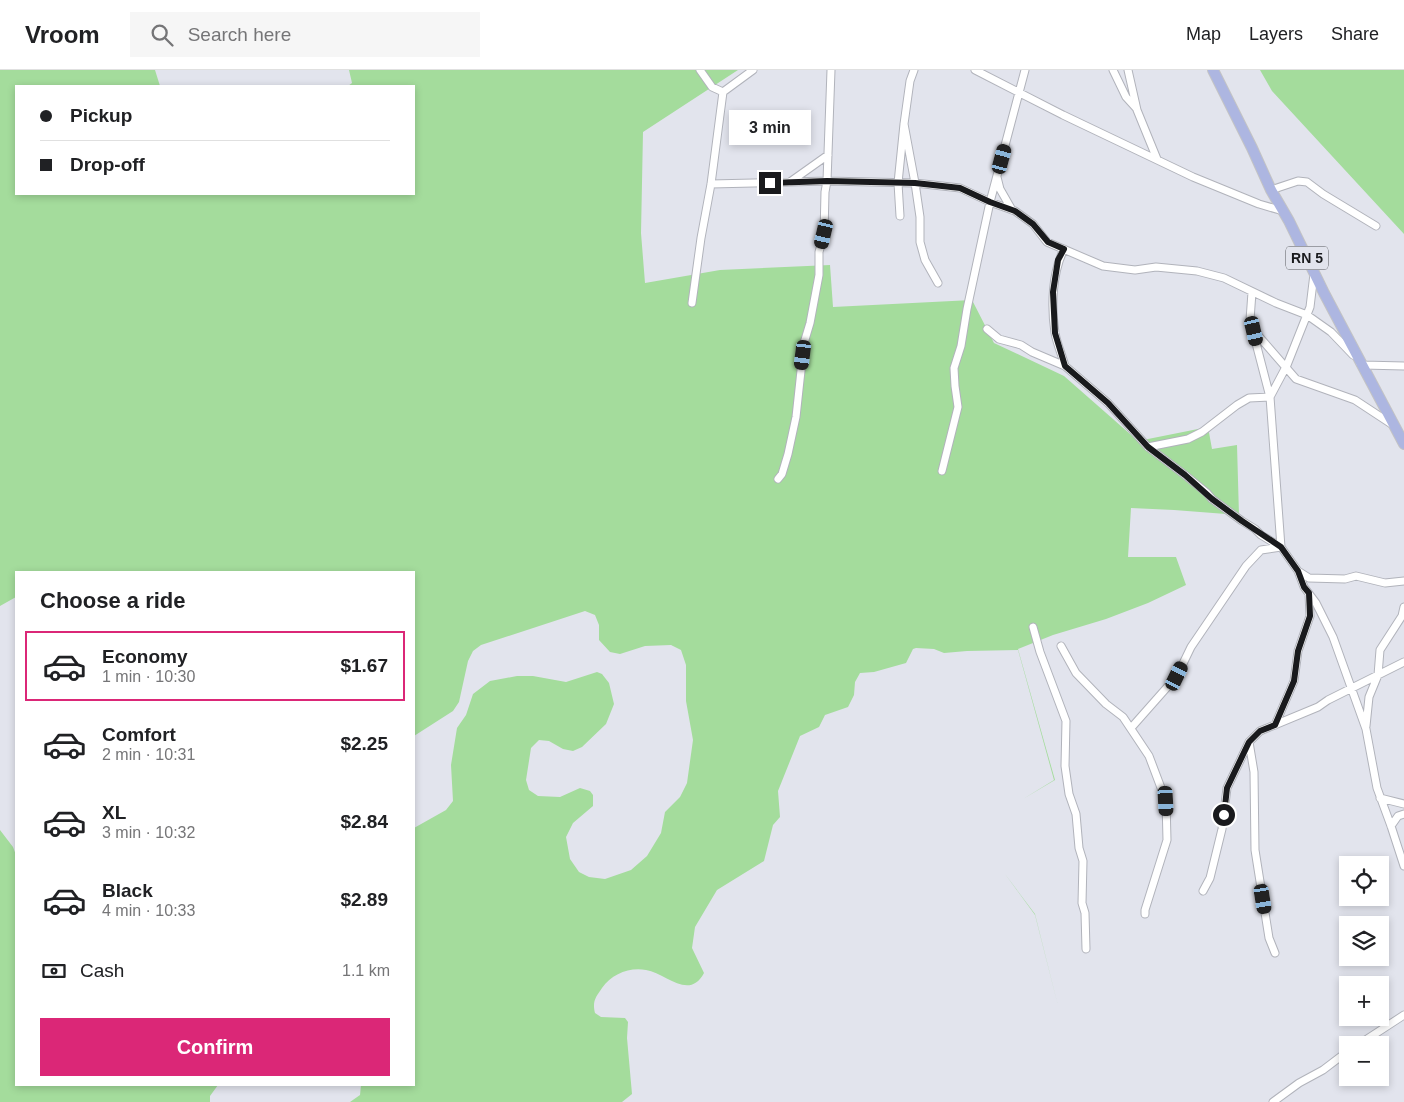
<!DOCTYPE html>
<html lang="en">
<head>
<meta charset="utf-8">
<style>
  :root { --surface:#fff; --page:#f6f6f6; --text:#202124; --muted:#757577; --line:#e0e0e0; --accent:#db2777 }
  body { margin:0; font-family:Helvetica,sans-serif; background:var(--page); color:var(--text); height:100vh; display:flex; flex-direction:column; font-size:19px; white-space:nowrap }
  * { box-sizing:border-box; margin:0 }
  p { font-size:16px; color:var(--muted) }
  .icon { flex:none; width:28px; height:28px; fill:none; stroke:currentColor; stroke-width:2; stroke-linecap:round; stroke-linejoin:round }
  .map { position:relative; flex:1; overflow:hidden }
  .sheet { position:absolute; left:15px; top:501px; width:400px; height:515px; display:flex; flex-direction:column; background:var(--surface); border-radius:0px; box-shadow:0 2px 8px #0003 }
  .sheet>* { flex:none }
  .guide { position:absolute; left:15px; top:15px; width:400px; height:110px; border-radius:0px; box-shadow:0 2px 8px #0003; display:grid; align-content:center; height:110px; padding:0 25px; background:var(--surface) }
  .buttons { position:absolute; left:1339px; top:786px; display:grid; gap:10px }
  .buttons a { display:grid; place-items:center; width:50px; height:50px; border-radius:0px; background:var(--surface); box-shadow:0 2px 8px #0003; font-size:25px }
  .end { position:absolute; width:22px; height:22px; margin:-11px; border:6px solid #191a1d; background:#fff; box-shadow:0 0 0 2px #fff }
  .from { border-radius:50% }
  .bubble { position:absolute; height:35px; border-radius:0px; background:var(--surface); box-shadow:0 2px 8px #0003; font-size:16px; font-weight:800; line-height:35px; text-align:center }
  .car { position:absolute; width:15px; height:30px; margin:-15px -8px; border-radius:6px; box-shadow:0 0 4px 1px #0007; background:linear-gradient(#222 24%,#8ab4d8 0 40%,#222 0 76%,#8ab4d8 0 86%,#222 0) }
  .guide b { display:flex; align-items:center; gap:18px; height:48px; font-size:19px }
  .guide b+b { border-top:1px solid var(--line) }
  .guide i { width:12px; height:12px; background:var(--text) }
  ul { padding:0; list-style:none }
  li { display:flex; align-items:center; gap:15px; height:70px; margin:0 10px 8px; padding:0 15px; border:2px solid transparent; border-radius:0px }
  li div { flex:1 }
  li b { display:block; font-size:19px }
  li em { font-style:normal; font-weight:800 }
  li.on { border-color:var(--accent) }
  li>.icon { width:45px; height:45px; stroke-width:1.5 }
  h2 { padding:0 25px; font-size:22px; line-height:60px }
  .pay { display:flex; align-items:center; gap:12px; height:55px; padding:0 25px; font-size:19px }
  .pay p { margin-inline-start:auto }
  .action { display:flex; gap:10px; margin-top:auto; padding:10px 25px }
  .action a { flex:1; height:58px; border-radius:0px; background:var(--accent); color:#fff; font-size:20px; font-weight:800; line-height:58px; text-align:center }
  header { display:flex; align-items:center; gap:30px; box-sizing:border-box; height:70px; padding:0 25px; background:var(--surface); border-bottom:1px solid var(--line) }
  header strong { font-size:24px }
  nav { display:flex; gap:28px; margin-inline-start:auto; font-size:18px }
  .search { width:350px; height:45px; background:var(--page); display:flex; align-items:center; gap:12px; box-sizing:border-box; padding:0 18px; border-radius:0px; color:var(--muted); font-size:19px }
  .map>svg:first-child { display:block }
  .green { fill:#a4dc9c }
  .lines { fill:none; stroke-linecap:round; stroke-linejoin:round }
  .street-casing { stroke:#b1b3bb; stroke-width:9 }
  .primary-casing { stroke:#c3c3c4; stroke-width:12 }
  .street { stroke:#fff; stroke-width:7 }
  .primary { stroke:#adb6e1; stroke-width:10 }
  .route { stroke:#191a1d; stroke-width:6 }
  .labels { text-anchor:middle; stroke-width:5; stroke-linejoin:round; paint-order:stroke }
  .shield { fill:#e2e4ed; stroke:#55575b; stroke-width:1 }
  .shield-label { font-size:14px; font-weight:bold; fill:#191a1d }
</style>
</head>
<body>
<header>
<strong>Vroom</strong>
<div class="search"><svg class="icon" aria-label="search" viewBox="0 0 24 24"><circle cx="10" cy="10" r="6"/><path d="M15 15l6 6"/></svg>Search here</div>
<nav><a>Map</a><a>Layers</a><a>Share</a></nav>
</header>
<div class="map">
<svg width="1404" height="1032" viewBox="0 0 1404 1032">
  <rect width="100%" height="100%" fill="#e2e4ed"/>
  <path class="green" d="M 0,0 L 155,0 L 160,16 L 16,16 L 16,124 L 414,124 L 414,16 L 348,16 L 352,13 L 349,0 L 738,0 L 643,62 L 641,163 L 645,213 L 720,200 L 830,195 L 833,237 L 972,230 L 994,273 L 1064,306 L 1138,371 L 1208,357 L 1212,379 L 1237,375 L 1239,445 L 1174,440 L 1131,438 L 1128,487 L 1176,487 L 1186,515 L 1148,533 L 1106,549 L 1053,565 L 1018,579 L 1055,710 L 1023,729 L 1005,789 L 1005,804 L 1035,844 L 1058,936 L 1177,912 L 1287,878 L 1323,868 L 1339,868 L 1347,884 L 1339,868 L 1323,868 L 1287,878 L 1177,912 L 1058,936 L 1035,845 L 1005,804 L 1005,789 L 1023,729 L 1054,710 L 1018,580 L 967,581 L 944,583 L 934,579 L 916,578 L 913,579 L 906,593 L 874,602 L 860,603 L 855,612 L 854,625 L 848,637 L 825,645 L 819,657 L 800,666 L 778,721 L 780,747 L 773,755 L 764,791 L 717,820 L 695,857 L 692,878 L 704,903 C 689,931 666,903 646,900 C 629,897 612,904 602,918 C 596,927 592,931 595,943 L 601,947 L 625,948 L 628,952 L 627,968 L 632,1024 L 622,1032 L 350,1032 L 360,1025 L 361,1015 L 414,1015 L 414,758 L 446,740 L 453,731 L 451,695 L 457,658 L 466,645 L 473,624 L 490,611 L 517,606 L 533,606 L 566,612 L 597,602 L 602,604 L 609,613 L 614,634 L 606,654 L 582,677 L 573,681 L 563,679 L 549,671 L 539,670 L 531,678 L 526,710 L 529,720 L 538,726 L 560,727 L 580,718 L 590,721 L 593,725 L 593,736 L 573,753 L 566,767 L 570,789 L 579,802 L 589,807 L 605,809 L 631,800 L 647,786 L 661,763 L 665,742 L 680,727 L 687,713 L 693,670 L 686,631 L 686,595 L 681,580 L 671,575 L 645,576 L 620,584 L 610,582 L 599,570 L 599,555 L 595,545 L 585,541 L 481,575 L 473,581 L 468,591 L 459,632 L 453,641 L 414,666 L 414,502 L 16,502 L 16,527 L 0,536 Z
    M 1260,0 L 1404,0 L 1404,164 L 1272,21 Z
    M 0,760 L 13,777 L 16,785 L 16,1015 L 218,1015 L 210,1026 L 210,1032 L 0,1032 Z"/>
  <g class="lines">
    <defs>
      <path id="street" d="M 700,0 L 712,17 L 723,22
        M 975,0 L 1063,45 L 1193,107 L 1259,134 L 1283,141
        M 1113,0 L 1126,27 L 1136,38
        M 1128,0 L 1137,40 L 1157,89
        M 904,54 L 915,113 L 920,147 L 920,172 L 925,190 L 938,213
        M 997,107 L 1000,119 L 1012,140
        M 790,112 L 828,85
        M 711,114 L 827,111 L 915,113 L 960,118 L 990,132 L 1015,141 L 1033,154 L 1047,172 L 1103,196 L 1135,200 L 1156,197 L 1197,201 L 1224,208 L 1276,233 L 1307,245 L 1331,262 L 1353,285
        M 1271,120 L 1298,111 L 1307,112 L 1323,124 L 1376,156
        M 900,146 L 898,113 L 904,54 L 910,11 L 914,0
        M 1064,179 C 1052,203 1051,236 1055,263 C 1057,274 1062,285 1065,296
        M 692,233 L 701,168 L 711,114 L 723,22 L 753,0
        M 987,259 L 999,269 L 1021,275 L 1032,282 L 1065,296 L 1108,333 L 1148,377 L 1185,405 L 1207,423 L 1212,429 L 1242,451 L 1255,459 L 1261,465 L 1281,477
        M 1256,263 L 1296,309 L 1355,330 L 1393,355
        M 1360,293 L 1363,295 L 1404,296
        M 1148,377 L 1188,369 L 1202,362 L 1237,335 L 1249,328 L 1270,327 L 1250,250 L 1252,222
        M 942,401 L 958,337 L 955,316 L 954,298 L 961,276 L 967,239 L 990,132 L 1025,0
        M 778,409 L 782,404 L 788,384 L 796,347 L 804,273 L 810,253 L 819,205 L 819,182 L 824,164 L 825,122 L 827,111 L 831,0
        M 1281,477 L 1270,327 L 1287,295 L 1310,237 L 1314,204
        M 1298,501 L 1309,508 L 1345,509 L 1356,506 L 1385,513 L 1404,511
        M 1033,557 L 1040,582 L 1066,651 L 1065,696 L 1069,724 L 1076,744 L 1079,778 L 1083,791 L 1082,833 L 1085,843 L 1086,879
        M 1061,576 L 1076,603 L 1106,634 L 1123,647 L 1149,686 L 1166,731 L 1167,770 L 1145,840 L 1145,844
        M 1275,655 L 1294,611 L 1298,581 L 1310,546 L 1309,524
        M 1366,656 L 1369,627 L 1378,605 L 1380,580 L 1402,546 L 1404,537
        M 1131,658 L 1177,606 L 1191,577 L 1246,496 L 1261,480 L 1281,477 L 1298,501 L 1304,517 L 1316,533 L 1333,567 L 1366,659 L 1377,718 L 1391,756 L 1404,796
        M 1249,672 L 1254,702 L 1255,780 L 1269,868 L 1275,883
        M 1380,728 L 1404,734
        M 1391,756 L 1398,746 L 1404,744
        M 1203,821 L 1210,808 L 1222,759 L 1227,718 L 1249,672 L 1260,661 L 1318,637 L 1328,630 L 1404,592
        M 1358,975 L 1404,945
        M 1273,1032 L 1299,1013 L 1323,1000 L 1348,981"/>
      <path id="primary" d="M 1213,0 L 1252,78 L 1271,120 L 1289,151 L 1324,223 L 1404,374"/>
    </defs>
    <use href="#street" class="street-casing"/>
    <use href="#primary" class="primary-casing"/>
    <use href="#street" class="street"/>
    <use href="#primary" class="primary"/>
  </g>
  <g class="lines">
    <path class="route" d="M 770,113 L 827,111 L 915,113 L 960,118 L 990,132 L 1015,141 L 1033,154 L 1048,172 L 1064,179 L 1058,190 L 1053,222 L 1055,263 L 1065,296 L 1108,333 L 1148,377 L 1185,405 L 1212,429 L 1242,451 L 1281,477 L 1298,501 L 1304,517 L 1309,523 L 1310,546 L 1298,581 L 1294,611 L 1275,655 L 1260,661 L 1249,672 L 1227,718 L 1224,745"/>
  </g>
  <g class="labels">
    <rect class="shield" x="1286" y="176.5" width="42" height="23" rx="4"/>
    <g class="shield-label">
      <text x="1307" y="193">RN 5</text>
    </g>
  </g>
</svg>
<div class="buttons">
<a><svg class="icon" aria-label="locate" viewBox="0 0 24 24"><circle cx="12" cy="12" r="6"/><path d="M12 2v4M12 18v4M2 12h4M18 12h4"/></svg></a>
<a><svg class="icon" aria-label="layers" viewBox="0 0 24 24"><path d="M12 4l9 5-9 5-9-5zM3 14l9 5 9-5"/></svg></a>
<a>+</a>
<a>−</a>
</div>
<i class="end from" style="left:1224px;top:745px"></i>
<i class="end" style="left:770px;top:113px"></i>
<div class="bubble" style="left:729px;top:40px;width:82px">3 min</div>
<i class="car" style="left:1002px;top:89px;rotate:15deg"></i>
<i class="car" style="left:824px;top:164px;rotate:193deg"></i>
<i class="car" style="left:1254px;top:261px;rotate:167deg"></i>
<i class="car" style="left:803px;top:285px;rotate:187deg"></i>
<i class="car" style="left:1177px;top:606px;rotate:26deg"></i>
<i class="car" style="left:1166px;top:731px;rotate:177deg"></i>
<i class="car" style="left:1263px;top:829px;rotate:171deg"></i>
<div class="guide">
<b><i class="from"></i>Pickup</b>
<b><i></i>Drop-off</b>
</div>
<section class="sheet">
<h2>Choose a ride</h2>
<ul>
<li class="on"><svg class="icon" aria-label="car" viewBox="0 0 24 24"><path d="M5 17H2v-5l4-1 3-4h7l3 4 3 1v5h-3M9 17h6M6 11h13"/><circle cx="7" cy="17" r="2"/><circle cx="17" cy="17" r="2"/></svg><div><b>Economy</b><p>1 min · 10:30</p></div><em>$1.67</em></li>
<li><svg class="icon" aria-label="car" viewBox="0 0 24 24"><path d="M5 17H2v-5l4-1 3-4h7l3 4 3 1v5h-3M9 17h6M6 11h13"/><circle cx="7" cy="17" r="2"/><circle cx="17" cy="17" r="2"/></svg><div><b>Comfort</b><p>2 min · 10:31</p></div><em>$2.25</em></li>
<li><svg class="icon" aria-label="car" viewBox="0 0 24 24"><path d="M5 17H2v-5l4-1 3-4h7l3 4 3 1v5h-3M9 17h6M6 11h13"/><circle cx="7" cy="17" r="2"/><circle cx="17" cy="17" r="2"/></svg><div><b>XL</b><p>3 min · 10:32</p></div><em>$2.84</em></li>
<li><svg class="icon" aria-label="car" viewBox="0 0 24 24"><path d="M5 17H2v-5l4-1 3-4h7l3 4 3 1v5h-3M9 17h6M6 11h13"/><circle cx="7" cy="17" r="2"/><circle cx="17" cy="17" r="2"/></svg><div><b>Black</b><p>4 min · 10:33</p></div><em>$2.89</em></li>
</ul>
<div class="pay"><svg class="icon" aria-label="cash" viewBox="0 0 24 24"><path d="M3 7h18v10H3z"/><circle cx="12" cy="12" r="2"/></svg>Cash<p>1.1 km</p></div>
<div class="action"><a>Confirm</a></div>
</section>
</div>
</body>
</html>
